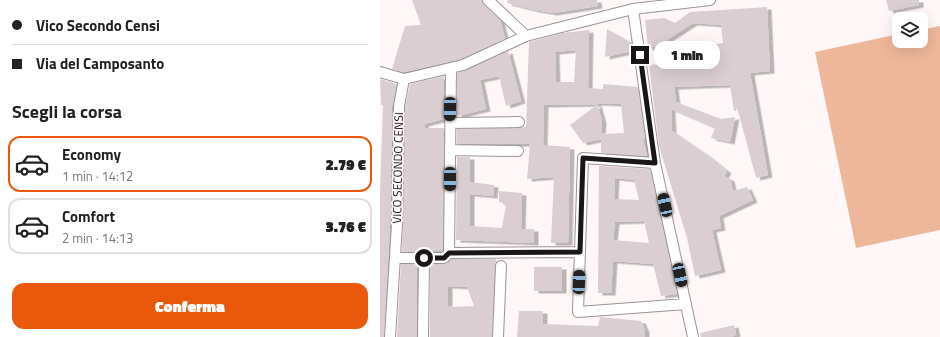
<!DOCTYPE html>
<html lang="it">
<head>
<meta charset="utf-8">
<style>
  :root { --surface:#fff; --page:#f6f6f6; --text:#222; --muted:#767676; --line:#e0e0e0; --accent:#ea580c }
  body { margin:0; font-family:"Titillium Web",sans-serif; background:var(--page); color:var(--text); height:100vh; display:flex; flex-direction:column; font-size:15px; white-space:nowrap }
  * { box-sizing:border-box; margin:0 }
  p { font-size:13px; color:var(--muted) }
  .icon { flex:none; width:22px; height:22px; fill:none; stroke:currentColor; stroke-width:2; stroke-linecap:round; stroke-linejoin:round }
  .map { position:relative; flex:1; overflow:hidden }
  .panel { display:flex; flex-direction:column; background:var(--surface); width:380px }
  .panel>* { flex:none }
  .hud { display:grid; align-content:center; height:88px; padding:0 12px; background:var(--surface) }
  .fabs { position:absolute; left:512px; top:12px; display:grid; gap:8px }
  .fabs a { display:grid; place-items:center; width:36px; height:36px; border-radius:8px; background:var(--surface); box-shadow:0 4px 16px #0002; font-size:20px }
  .end { position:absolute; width:18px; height:18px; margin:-9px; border:5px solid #1a1616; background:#fff; box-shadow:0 0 0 2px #fff }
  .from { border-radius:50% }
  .bubble { position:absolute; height:28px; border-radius:12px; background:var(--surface); box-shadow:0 4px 16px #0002; font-size:13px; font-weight:800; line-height:28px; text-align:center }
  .car { position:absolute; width:12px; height:24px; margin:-12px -6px; border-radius:5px; box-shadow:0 0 3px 1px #0007; background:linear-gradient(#222 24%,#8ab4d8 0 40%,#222 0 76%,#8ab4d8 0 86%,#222 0) }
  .hud b { display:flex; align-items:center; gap:14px; height:38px; font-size:15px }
  .hud b+b { border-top:1px solid var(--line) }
  .hud i { width:10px; height:10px; background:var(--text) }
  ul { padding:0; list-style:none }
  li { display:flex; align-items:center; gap:12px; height:56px; margin:0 8px 6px; padding:0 4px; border:2px solid var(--line); border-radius:12px }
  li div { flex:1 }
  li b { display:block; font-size:15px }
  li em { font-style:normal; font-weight:800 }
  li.current { border-color:var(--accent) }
  li>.icon { width:36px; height:36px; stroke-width:1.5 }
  h2 { padding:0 12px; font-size:18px; line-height:48px }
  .button { display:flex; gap:8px; margin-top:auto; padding:8px 12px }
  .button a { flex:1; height:46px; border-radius:12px; background:var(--accent); color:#fff; font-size:16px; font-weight:800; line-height:46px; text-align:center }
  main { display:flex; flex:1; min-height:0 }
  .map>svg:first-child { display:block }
  .green { fill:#efb79a }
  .building { fill:#daced3; fill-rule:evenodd; filter:url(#shadow) }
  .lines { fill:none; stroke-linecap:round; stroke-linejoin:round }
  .minor-casing { stroke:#9f9294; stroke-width:12 }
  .minor { stroke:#fff; stroke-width:10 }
  .route { stroke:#1a1616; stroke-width:5 }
  .labels { text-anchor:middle; stroke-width:3.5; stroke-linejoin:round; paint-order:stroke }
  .street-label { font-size:12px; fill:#1a1616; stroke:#fef6f7 }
</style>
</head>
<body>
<main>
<section class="panel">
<div class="hud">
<b><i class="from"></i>Vico Secondo Censi</b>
<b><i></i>Via del Camposanto</b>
</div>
<h2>Scegli la corsa</h2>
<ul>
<li class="current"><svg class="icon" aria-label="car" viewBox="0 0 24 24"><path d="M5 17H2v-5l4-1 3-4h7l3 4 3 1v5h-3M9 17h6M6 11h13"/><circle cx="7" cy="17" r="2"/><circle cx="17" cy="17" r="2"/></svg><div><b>Economy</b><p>1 min · 14:12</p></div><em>2.79 €</em></li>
<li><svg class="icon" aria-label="car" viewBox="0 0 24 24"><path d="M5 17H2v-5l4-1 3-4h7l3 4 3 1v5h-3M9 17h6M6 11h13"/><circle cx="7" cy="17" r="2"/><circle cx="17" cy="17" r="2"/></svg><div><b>Comfort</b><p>2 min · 14:13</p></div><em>3.76 €</em></li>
</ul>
<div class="button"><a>Conferma</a></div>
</section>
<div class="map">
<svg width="560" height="337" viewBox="0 0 560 337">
  <defs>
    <filter id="shadow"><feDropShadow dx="4.5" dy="2.5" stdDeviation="0" flood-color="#0004"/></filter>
  </defs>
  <rect width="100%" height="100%" fill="#fef6f7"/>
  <path class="green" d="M 560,26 L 560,230 L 476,248 L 435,52 L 519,34 L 519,41 L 541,41 L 541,30 Z"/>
  <path class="building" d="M 32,0 L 102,0 L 104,5 L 120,20 L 125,39 L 81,59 L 24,72 L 12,69 L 25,26 L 41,25 Z
    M 128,0 L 217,0 L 218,6 L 173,13 L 155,10 L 127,3 Z
    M 506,0 L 539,0 L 539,5 L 509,11 Z
    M 387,7 L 390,71 L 370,73 L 388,175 L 376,178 L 357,107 L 356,111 L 354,111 L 350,85 L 294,87 L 296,102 L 341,119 L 355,117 L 350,142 L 331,138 L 335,128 L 291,109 L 292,131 L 327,155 L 347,171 L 344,176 L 350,179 L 353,191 L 367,187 L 373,200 L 339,216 L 341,228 L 332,230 L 341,270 L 315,276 L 307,238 L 279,146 L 269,65 L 312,62 L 322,58 L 322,46 L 343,43 L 341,25 L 313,23 L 279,45 L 268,48 L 265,20 L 284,18 L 295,23 L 310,12 Z
    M 227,29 L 248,41 L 252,51 L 225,57 Z
    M 209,30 L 208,88 L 223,89 L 223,84 L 258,87 L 265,139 L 263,139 L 267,156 L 221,153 L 221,137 L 221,139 L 203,143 L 190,125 L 218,104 L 164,105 L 163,145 L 190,147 L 188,243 L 171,243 L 174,177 L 147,179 L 150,144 L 77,144 L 77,129 L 146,127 L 149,42 L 183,33 ZM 196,50 L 194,82 L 176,82 L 175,52 ZM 217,103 L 241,104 L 244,133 L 221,134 L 222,121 Z
    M 128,51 L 141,101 L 126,106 L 119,76 L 100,80 L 106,109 L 77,116 L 77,73 Z
    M 64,76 L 64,119 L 44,124 L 45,128 L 64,128 L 63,250 L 22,252 L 25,107 L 30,84 Z
    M 0,79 L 17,84 L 12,106 L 10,224 L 4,337 L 0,337 L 0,191 L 3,105 L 1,105 Z
    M 77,157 L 90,157 L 90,182 L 114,185 L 113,196 L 90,194 L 90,226 L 122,228 L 126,204 L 119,202 L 119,191 L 142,193 L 141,229 L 154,229 L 154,243 L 76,240 Z
    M 219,166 L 270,169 L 297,294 L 281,296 L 273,264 L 233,261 L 231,293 L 218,293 ZM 235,178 L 254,180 L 259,200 L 234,199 ZM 264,221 L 269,243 L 233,240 L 235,222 Z
    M 72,259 L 116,259 L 112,337 L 50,337 L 50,264 L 66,264 ZM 68,286 L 87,287 L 94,306 L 68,307 Z
    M 21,264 L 37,264 L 37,337 L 17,337 Z
    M 154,267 L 182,267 L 182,291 L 154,291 Z
    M 139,311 L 163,311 L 163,324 L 218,326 L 220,317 L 261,321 L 265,330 L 265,337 L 137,337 Z
    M 354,325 L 356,334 L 352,337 L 321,337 L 320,333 Z"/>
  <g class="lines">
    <defs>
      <path id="minor" d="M 108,0 L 146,36
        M 253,9 L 275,163 L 313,337
        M 0,72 L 24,79 L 83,65 L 146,36 L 253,9 L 330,0
        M 70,123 L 139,122
        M 70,150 L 138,151
        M 275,163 L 203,158 L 198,312 L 306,304
        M 69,253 L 71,68
        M 69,253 L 200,252
        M 15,258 L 64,258 L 69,253
        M 10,337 L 17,224 L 19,106 L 24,79
        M 43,337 L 44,258
        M 118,337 L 121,266"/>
    </defs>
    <use href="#minor" class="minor-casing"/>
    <use href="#minor" class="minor"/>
  </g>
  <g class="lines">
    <path class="route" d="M 44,258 L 64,258 L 69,253 L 200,252 L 203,158 L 275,163 L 260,55"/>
  </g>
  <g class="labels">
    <g class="street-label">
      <text transform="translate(18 168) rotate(-89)" y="4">VICO SECONDO CENSI</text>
    </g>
  </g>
</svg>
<div class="fabs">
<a><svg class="icon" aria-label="layers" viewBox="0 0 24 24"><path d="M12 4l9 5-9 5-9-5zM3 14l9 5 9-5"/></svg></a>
</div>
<i class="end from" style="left:44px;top:258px"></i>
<i class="end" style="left:260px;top:55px"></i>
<div class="bubble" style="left:274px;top:41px;width:66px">1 min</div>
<i class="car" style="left:70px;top:109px;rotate:181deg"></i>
<i class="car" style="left:70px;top:179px;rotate:180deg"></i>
<i class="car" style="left:285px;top:205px;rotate:348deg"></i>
<i class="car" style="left:300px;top:275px;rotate:168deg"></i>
<i class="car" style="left:199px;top:282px;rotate:2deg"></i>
</div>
</main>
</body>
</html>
